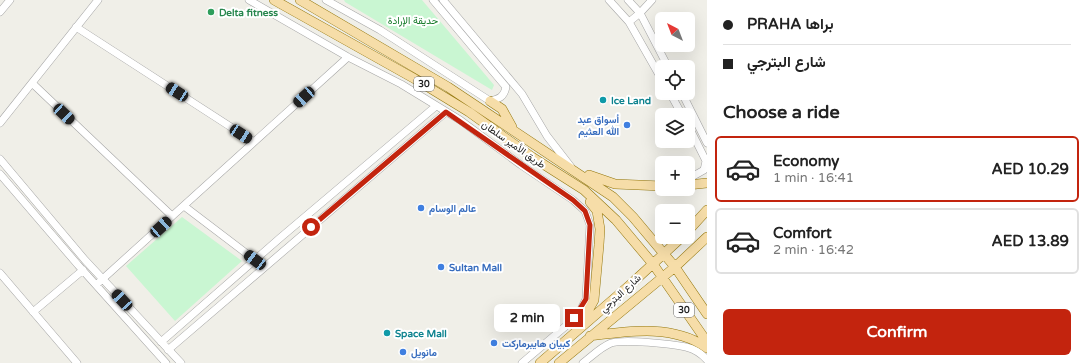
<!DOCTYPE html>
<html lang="en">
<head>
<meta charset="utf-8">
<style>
  :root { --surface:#fff; --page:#f6f6f6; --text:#222; --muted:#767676; --line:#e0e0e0; --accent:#c3240e }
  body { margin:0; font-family:"Varela Round",Vazirmatn,sans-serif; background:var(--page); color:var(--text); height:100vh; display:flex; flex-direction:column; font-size:15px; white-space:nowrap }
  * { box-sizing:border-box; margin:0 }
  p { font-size:13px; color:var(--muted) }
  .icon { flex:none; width:22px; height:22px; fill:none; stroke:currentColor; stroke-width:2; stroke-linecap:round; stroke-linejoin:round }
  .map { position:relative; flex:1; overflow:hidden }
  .details { display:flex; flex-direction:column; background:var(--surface); width:380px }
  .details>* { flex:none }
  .guide { display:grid; align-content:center; height:88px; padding:0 16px; background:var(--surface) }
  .needle { width:26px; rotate:318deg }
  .buttons { position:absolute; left:655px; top:12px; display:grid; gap:8px }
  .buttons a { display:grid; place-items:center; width:40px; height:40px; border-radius:6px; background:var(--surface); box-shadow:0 4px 16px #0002; font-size:20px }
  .end { position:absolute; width:18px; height:18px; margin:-9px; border:5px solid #c3240e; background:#fff; box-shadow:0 0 0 2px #fff }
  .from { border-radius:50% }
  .bubble { position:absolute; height:28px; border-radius:6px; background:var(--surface); box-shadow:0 4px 16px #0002; font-size:13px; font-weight:700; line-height:28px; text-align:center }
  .car { position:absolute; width:12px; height:24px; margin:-12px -6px; border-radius:5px; box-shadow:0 0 3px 1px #0007; background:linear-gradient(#222 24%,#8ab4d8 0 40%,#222 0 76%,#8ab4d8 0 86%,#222 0) }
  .guide b { display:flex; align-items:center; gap:14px; height:38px; font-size:15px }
  .guide b+b { border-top:1px solid var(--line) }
  .guide i { width:10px; height:10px; background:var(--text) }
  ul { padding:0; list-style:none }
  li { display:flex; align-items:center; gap:12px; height:66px; margin:0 8px 6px; padding:0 8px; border:2px solid var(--line); border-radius:6px }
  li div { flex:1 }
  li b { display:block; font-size:15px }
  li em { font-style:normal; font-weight:700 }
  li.current { border-color:var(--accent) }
  li>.icon { width:36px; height:36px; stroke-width:1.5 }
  h2 { padding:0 16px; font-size:18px; line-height:48px }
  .action { display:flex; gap:8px; margin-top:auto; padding:8px 16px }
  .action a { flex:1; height:46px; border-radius:6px; background:var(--accent); color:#fff; font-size:16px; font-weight:700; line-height:46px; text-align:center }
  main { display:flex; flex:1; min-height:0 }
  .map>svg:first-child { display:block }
  .park { fill:#c9f6d2 }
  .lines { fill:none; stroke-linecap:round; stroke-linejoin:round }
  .minor-casing { stroke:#a5a5a5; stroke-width:8 }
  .major-casing { stroke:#93760b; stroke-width:10 }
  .minor { stroke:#fff; stroke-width:7 }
  .major { stroke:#f6dda8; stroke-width:9 }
  .route { stroke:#c3240e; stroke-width:5 }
  .leisure-dot { fill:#2e9e5b; stroke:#fff; stroke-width:1.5 }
  .culture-dot { fill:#0f9aa8; stroke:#fff; stroke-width:1.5 }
  .shop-dot { fill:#3f7fe0; stroke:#fff; stroke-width:1.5 }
  .labels { text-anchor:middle; stroke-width:4; stroke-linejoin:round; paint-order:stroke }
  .shield { fill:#fff; stroke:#646464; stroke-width:1 }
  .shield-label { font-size:9px; font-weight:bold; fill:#212121 }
  .leisure-label { font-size:10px; font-weight:bold; fill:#27864d; stroke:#fff; text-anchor:start }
  .park-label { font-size:10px; fill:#147a28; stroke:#fff }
  .culture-label { font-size:10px; font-weight:bold; fill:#0d838f; stroke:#fff; text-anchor:start }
  .shop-label { font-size:10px; font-weight:bold; fill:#366cbe; stroke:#fff; text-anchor:start }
  .street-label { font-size:10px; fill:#212121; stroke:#fff }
</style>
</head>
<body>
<main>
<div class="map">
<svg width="707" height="363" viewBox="0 0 707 363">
  <rect width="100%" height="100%" fill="#f0efe8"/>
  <path class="park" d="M 344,0 L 422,0 L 494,85 L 492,90 L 345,2 Z
    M 182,217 L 242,261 L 175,321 L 126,266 Z"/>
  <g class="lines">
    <defs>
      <path id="minor" d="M 249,0 L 348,57 L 401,84 L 460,120 L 521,165 L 573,200 L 585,211 L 590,225 L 586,299 L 580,311 L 567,325 L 522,363
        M 326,0 L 380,30 L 490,101 C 499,99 504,97 506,87 L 433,0
        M 443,0 L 522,94 L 547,136 L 571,167
        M 609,0 L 629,22 L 662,80
        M 628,0 L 640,13 L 668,67
        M 0,12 L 10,0
        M 629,22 L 640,13 L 652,0
        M 76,27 L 254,142
        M 32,83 L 172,216
        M 670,93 L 682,115
        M 682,93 L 707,143
        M 0,123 L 98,0
        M 688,125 L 706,161 L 704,170 L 688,179
        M 0,159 L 85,260 L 181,363
        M 0,174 L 78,265 L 166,363
        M 184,206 L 255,260
        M 0,273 L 77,363
        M 96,285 L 348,57
        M 33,312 L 83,270
        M 161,342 L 280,238 L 436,106
        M 168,350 L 446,112
        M 583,363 C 592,356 601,347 611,343 C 625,339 671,344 686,347 C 694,349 702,354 707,360"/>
      <path id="major" d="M 274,0 L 415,79 L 469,112 L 532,157 L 584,190 L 616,220 L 653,264 L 707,342
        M 300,0 L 448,87 L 613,197 L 633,217 L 675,267 L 707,314
        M 490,101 L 502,109 L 512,127
        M 589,175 L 615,184 L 662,186
        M 688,185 L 707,183
        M 688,231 L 707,210
        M 579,327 L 594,300 L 599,245 L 600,229 L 597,211 L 590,202
        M 590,336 C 629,331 674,324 707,348
        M 540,363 L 631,284 L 682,237
        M 559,363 L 675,267 L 707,237"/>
    </defs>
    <use href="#minor" class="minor-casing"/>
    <use href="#major" class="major-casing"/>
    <use href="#minor" class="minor"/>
    <use href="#major" class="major"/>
  </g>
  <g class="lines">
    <path class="route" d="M 311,227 L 446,112 L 573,200 L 585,211 L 590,225 L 586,299 L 574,318"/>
  </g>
  <circle class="leisure-dot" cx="211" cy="12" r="4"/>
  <g class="culture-dot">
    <circle cx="603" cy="100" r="4"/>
    <circle cx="387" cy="333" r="4"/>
  </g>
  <g class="shop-dot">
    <circle cx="627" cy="125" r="4"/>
    <circle cx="421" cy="208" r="4"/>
    <circle cx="441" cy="267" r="4"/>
    <circle cx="494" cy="343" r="4"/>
    <circle cx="403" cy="352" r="4"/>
  </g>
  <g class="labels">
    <g class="shield">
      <rect x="414" y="77" width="20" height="14" rx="3"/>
      <rect x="674" y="303" width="20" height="14" rx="3"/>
    </g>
    <g class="shield-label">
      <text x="424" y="87">30</text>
      <text x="684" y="313">30</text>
    </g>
    <g class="leisure-label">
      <text x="219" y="16">Delta fitness</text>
    </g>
    <g class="park-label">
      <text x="413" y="24">حديقة الإرادة</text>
    </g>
    <g class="culture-label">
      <text x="611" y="104">Ice Land</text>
      <text x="395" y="337">Space Mall</text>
    </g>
    <g class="shop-label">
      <text x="619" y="123" text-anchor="end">أسواق عبد<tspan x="619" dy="12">الله العثيم</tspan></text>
      <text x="429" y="212">عالم الوسام</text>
      <text x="449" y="271">Sultan Mall</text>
      <text x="502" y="347">كبيان هايبرماركت</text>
      <text x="411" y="356">مانويل</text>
    </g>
    <g class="street-label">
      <text transform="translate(514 144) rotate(35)" y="4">طريق الأمير سلطان</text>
      <text transform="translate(620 293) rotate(-42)" y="4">شارع البترجي</text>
    </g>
  </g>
</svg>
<div class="buttons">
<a><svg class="needle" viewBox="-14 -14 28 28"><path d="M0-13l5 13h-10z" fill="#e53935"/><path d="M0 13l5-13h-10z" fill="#767676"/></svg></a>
<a><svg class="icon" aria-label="locate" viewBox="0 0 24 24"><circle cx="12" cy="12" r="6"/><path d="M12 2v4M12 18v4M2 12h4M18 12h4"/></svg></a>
<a><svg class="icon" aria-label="layers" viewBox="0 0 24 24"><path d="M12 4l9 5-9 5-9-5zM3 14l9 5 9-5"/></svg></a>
<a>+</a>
<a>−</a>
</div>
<i class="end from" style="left:311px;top:227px"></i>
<i class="end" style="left:574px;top:318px"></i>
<div class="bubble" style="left:494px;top:304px;width:66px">2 min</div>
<i class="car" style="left:177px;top:92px;rotate:303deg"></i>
<i class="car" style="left:304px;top:97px;rotate:228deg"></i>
<i class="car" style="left:64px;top:114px;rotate:133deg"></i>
<i class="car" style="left:241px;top:134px;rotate:123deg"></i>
<i class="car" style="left:161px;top:227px;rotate:48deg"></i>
<i class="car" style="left:255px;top:260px;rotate:307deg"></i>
<i class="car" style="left:122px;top:300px;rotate:317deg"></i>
</div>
<section class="details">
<div class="guide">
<b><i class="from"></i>PRAHA براها</b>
<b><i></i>شارع البترجي</b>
</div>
<h2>Choose a ride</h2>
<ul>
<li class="current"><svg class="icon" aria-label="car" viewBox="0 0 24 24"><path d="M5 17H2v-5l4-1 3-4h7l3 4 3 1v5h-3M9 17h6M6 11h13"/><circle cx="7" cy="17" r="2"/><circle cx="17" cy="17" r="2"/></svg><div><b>Economy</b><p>1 min · 16:41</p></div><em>AED 10.29</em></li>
<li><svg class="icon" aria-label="car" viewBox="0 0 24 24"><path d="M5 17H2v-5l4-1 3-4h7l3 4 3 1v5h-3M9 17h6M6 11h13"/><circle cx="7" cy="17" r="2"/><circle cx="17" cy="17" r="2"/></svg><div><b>Comfort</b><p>2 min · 16:42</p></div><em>AED 13.89</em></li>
</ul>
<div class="action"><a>Confirm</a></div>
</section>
</main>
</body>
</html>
